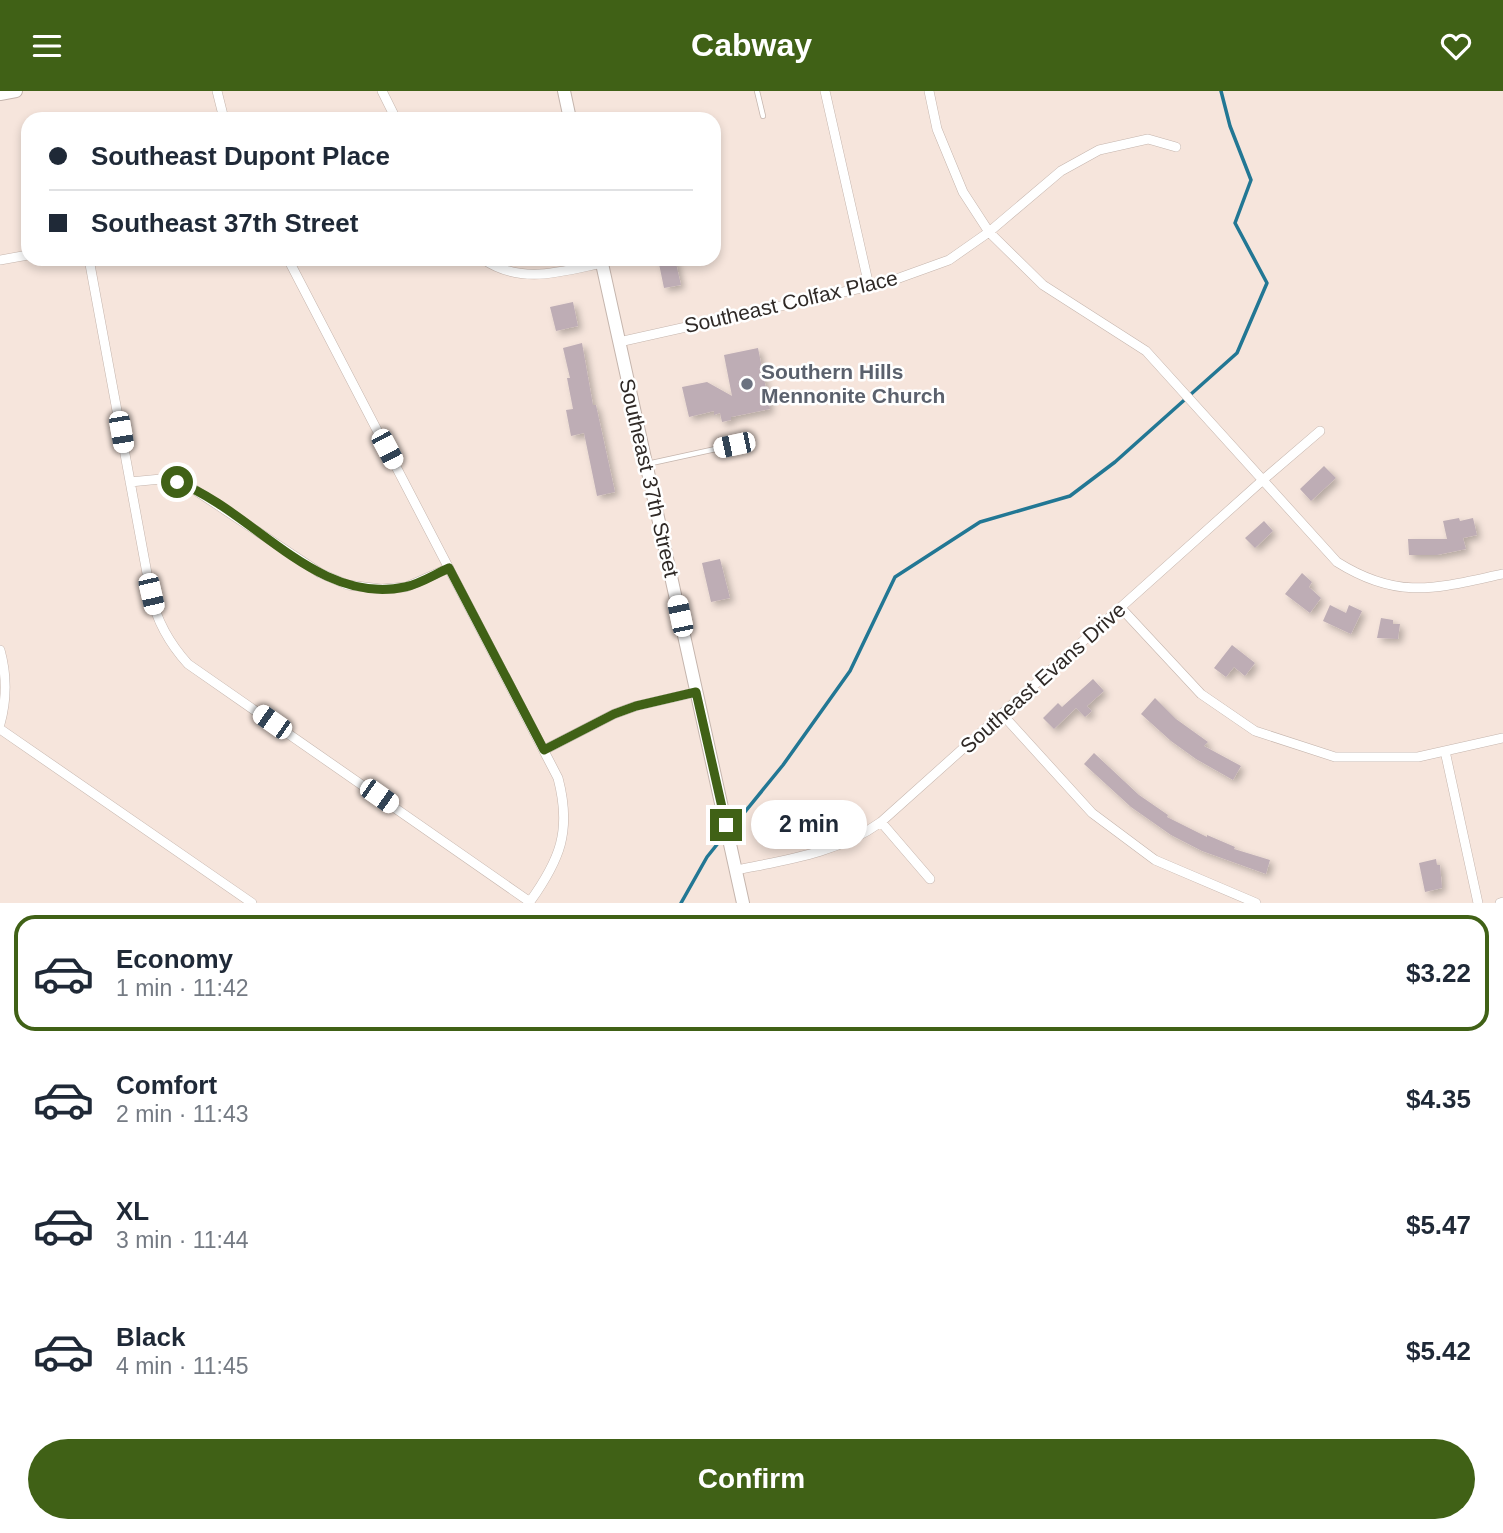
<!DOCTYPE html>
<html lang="en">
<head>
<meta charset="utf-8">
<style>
  :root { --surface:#fff; --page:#f2f2f3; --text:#1f2937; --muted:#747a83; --line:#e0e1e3; --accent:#406116 }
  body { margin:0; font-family:Helvetica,sans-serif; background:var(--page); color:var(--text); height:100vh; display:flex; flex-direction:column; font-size:26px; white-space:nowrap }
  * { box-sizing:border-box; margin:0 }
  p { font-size:23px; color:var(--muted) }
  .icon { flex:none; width:38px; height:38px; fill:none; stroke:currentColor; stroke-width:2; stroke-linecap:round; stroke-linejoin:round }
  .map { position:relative; height:812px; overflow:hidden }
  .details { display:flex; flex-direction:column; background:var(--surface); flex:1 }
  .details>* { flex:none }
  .banner { position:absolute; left:21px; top:21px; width:700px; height:154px; border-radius:21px; box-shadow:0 4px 10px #0003; display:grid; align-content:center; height:154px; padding:0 28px; background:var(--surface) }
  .end { position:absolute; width:32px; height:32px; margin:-16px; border:9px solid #406116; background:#fff; box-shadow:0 0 0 4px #fff }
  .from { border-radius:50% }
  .bubble { position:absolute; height:49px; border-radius:24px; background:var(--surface); box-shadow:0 4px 10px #0003; font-size:23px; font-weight:700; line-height:49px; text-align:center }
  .car { position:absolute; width:21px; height:42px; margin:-21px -10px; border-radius:9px; box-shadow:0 0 5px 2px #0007; background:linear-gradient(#fff 24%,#345 0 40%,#fff 0 76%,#345 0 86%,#fff 0) }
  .banner b { display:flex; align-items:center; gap:24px; height:66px; font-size:26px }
  .banner b+b { border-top:2px solid var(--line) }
  .banner i { width:18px; height:18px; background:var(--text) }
  ul { padding:12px 0 0; list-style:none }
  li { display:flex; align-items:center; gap:21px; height:116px; margin:0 14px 10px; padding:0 14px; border:4px solid transparent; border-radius:21px }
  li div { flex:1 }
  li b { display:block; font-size:26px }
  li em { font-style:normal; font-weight:700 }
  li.on { border-color:var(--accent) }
  li>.icon { width:63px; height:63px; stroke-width:1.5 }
  .primary-button { display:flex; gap:14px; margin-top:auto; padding:14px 28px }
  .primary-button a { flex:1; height:80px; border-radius:42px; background:var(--accent); color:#fff; font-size:28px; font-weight:700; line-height:80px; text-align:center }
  header { display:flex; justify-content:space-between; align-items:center; height:91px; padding:0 28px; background:var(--accent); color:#fff; font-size:32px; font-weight:700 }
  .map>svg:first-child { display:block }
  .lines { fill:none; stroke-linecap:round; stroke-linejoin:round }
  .stream { stroke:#227794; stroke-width:3.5 }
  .building { fill:#beadb5; filter:url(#shadow) }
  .service-casing { stroke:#c5b5ad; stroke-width:6 }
  .minor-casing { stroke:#c5b5ad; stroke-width:10 }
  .secondary-casing { stroke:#c5b5ad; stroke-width:14 }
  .service { stroke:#fff; stroke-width:4.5 }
  .minor { stroke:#fff; stroke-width:9 }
  .secondary { stroke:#fff; stroke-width:12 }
  .route { stroke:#406116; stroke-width:9 }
  .worship-dot { fill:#6b7280; stroke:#fff; stroke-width:2.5 }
  .labels { text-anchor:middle; stroke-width:5; stroke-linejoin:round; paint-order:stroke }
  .street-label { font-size:21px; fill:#2f2926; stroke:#fff }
  .worship-label { font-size:21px; font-weight:bold; fill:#5b616d; stroke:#fff; text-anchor:start }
</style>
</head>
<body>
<header><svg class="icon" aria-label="menu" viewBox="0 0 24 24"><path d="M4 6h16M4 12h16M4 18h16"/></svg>Cabway<svg class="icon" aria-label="heart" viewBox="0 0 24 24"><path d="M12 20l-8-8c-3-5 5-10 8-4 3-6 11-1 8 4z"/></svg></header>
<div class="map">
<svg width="1503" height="812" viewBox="0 0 1503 812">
  <defs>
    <filter id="shadow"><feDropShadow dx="4" dy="4" stdDeviation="3.5" flood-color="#0004"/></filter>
  </defs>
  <rect width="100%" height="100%" fill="#f6e5dc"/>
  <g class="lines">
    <path class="stream" d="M 731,738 L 783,674 L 850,580 L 895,486 L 980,431 L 1070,405 L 1115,371 L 1237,262 L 1267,192 L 1235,132 L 1251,89 L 1230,35 L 1221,0
      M 681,812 L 707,766 L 723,746"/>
  </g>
  <path class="building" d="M 658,168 L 675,168 L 681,194 L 664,197 Z
    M 573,211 L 578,235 L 556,240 L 550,216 Z
    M 582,252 L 593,314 L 596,314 L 615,401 L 597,405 L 584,342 L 571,345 L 566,319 L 573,318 L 567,287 L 570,287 L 563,257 Z
    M 758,257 L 770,318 L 731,326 L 731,329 L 722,331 L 720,322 L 714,324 L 714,320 L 689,326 L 682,296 L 707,291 L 732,305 L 724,264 Z
    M 1324,375 L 1336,387 L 1311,410 L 1300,398 Z
    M 1459,427 L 1460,430 L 1473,427 L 1477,444 L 1463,447 L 1466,458 L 1437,464 L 1409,464 L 1408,448 L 1447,448 L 1443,430 Z
    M 1264,430 L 1273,440 L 1255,457 L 1245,447 Z
    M 720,468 L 730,507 L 711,511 L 702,472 Z
    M 1302,482 L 1312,491 L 1309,496 L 1321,507 L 1310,522 L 1285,503 Z
    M 1330,514 L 1346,522 L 1349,514 L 1362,520 L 1351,543 L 1323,530 Z
    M 1381,527 L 1393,529 L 1393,533 L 1400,533 L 1398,548 L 1377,547 Z
    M 1232,554 L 1255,572 L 1245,585 L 1234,576 L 1226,586 L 1214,577 Z
    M 1093,588 L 1104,600 L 1087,615 L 1092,620 L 1085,626 L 1076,617 L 1054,638 L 1043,627 L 1058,612 L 1062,616 Z
    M 1155,607 L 1176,628 L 1208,651 L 1204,655 L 1241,675 L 1233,689 L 1196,668 L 1171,650 L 1141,623 Z
    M 1094,662 L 1139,704 L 1168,724 L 1167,726 L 1207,746 L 1207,744 L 1235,756 L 1234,758 L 1270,769 L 1266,783 L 1202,760 L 1171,744 L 1131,716 L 1084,673 Z
    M 1436,768 L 1437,774 L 1440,774 L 1442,797 L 1425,801 L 1419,772 Z"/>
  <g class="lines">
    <defs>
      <path id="service" d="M 757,0 L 763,25
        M 647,373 L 734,354"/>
      <path id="minor" d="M 217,0 L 224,28
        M 382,0 L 396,28
        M 825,0 L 869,195
        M 929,0 L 937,38 L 963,101 L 989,141 L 1043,194 L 1146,260 L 1337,471 C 1399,510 1437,497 1503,483
        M 89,168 L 151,504 C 157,531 169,552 188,573 L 530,811
        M 288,168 L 558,687 C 572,740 560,769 529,812
        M 483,168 C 521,194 560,181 602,172
        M 0,169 L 28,164
        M 619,251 L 888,191 L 949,169 L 989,141 L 1061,80 L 1099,59 L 1148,48 L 1176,56
        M 130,391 L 161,388 L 192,397 L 320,482 L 348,494 L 381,498 L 406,496 L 449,477
        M 1121,517 L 1201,603 L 1255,640 L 1335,666 L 1418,666 L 1503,647
        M 0,559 C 7,584 7,608 0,633
        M 1002,623 L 1092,722 L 1155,769 L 1256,812
        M 0,638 L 252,812
        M 544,659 L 614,623 L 636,615 L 697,601
        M 1445,660 L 1478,812
        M 881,731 L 930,788
        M 736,779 C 786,769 838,762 881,731 L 1264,388 L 1320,340
        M 1500,812 L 1503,811"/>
      <path id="secondary" d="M 564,0 L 570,28
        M 0,3 L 16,0
        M 601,168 L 743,812"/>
    </defs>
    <use href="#service" class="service-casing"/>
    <use href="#minor" class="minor-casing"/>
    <use href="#secondary" class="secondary-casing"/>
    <use href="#service" class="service"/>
    <use href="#minor" class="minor"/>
    <use href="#secondary" class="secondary"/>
  </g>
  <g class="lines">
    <path class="route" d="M 177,391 C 253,419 316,515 405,496 C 420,493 435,483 449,477 L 544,659 L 614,623 L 636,615 L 696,601 L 726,734"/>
  </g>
  <circle class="worship-dot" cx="747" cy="293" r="7"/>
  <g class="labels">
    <g class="street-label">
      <text transform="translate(791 211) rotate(-13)" y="7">Southeast Colfax Place</text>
      <text transform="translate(649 387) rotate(77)" y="7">Southeast 37th Street</text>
      <text transform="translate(1043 587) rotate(-42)" y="7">Southeast Evans Drive</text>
    </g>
    <g class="worship-label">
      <text x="761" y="288">Southern Hills<tspan x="761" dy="24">Mennonite Church</tspan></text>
    </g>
  </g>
</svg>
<i class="end from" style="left:177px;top:391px"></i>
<i class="end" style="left:726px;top:734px"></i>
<div class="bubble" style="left:751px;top:709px;width:116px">2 min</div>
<i class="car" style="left:121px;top:341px;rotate:170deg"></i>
<i class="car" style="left:734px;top:354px;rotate:258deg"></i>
<i class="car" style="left:387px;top:358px;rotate:152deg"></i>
<i class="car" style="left:151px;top:503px;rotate:167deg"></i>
<i class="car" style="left:680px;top:525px;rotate:348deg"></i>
<i class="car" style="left:272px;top:631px;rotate:305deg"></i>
<i class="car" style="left:379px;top:705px;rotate:125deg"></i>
<div class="banner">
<b><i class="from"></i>Southeast Dupont Place</b>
<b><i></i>Southeast 37th Street</b>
</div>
</div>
<section class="details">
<ul>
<li class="on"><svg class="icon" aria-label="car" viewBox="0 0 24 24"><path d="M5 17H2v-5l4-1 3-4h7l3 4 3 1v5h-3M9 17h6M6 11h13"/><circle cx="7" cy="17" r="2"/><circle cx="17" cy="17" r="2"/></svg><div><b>Economy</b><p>1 min · 11:42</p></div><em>$3.22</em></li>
<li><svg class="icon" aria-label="car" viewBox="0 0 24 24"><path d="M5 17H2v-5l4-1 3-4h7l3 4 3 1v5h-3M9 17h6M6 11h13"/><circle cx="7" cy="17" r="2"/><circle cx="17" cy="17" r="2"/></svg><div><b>Comfort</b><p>2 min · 11:43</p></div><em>$4.35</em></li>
<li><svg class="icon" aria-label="car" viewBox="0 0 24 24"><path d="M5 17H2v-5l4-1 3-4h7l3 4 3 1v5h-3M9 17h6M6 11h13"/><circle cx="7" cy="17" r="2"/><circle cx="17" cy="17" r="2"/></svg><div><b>XL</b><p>3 min · 11:44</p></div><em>$5.47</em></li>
<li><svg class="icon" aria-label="car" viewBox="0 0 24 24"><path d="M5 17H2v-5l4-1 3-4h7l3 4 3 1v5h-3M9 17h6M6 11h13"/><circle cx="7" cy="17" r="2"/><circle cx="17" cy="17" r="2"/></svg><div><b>Black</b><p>4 min · 11:45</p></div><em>$5.42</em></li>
</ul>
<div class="primary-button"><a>Confirm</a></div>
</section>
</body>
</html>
